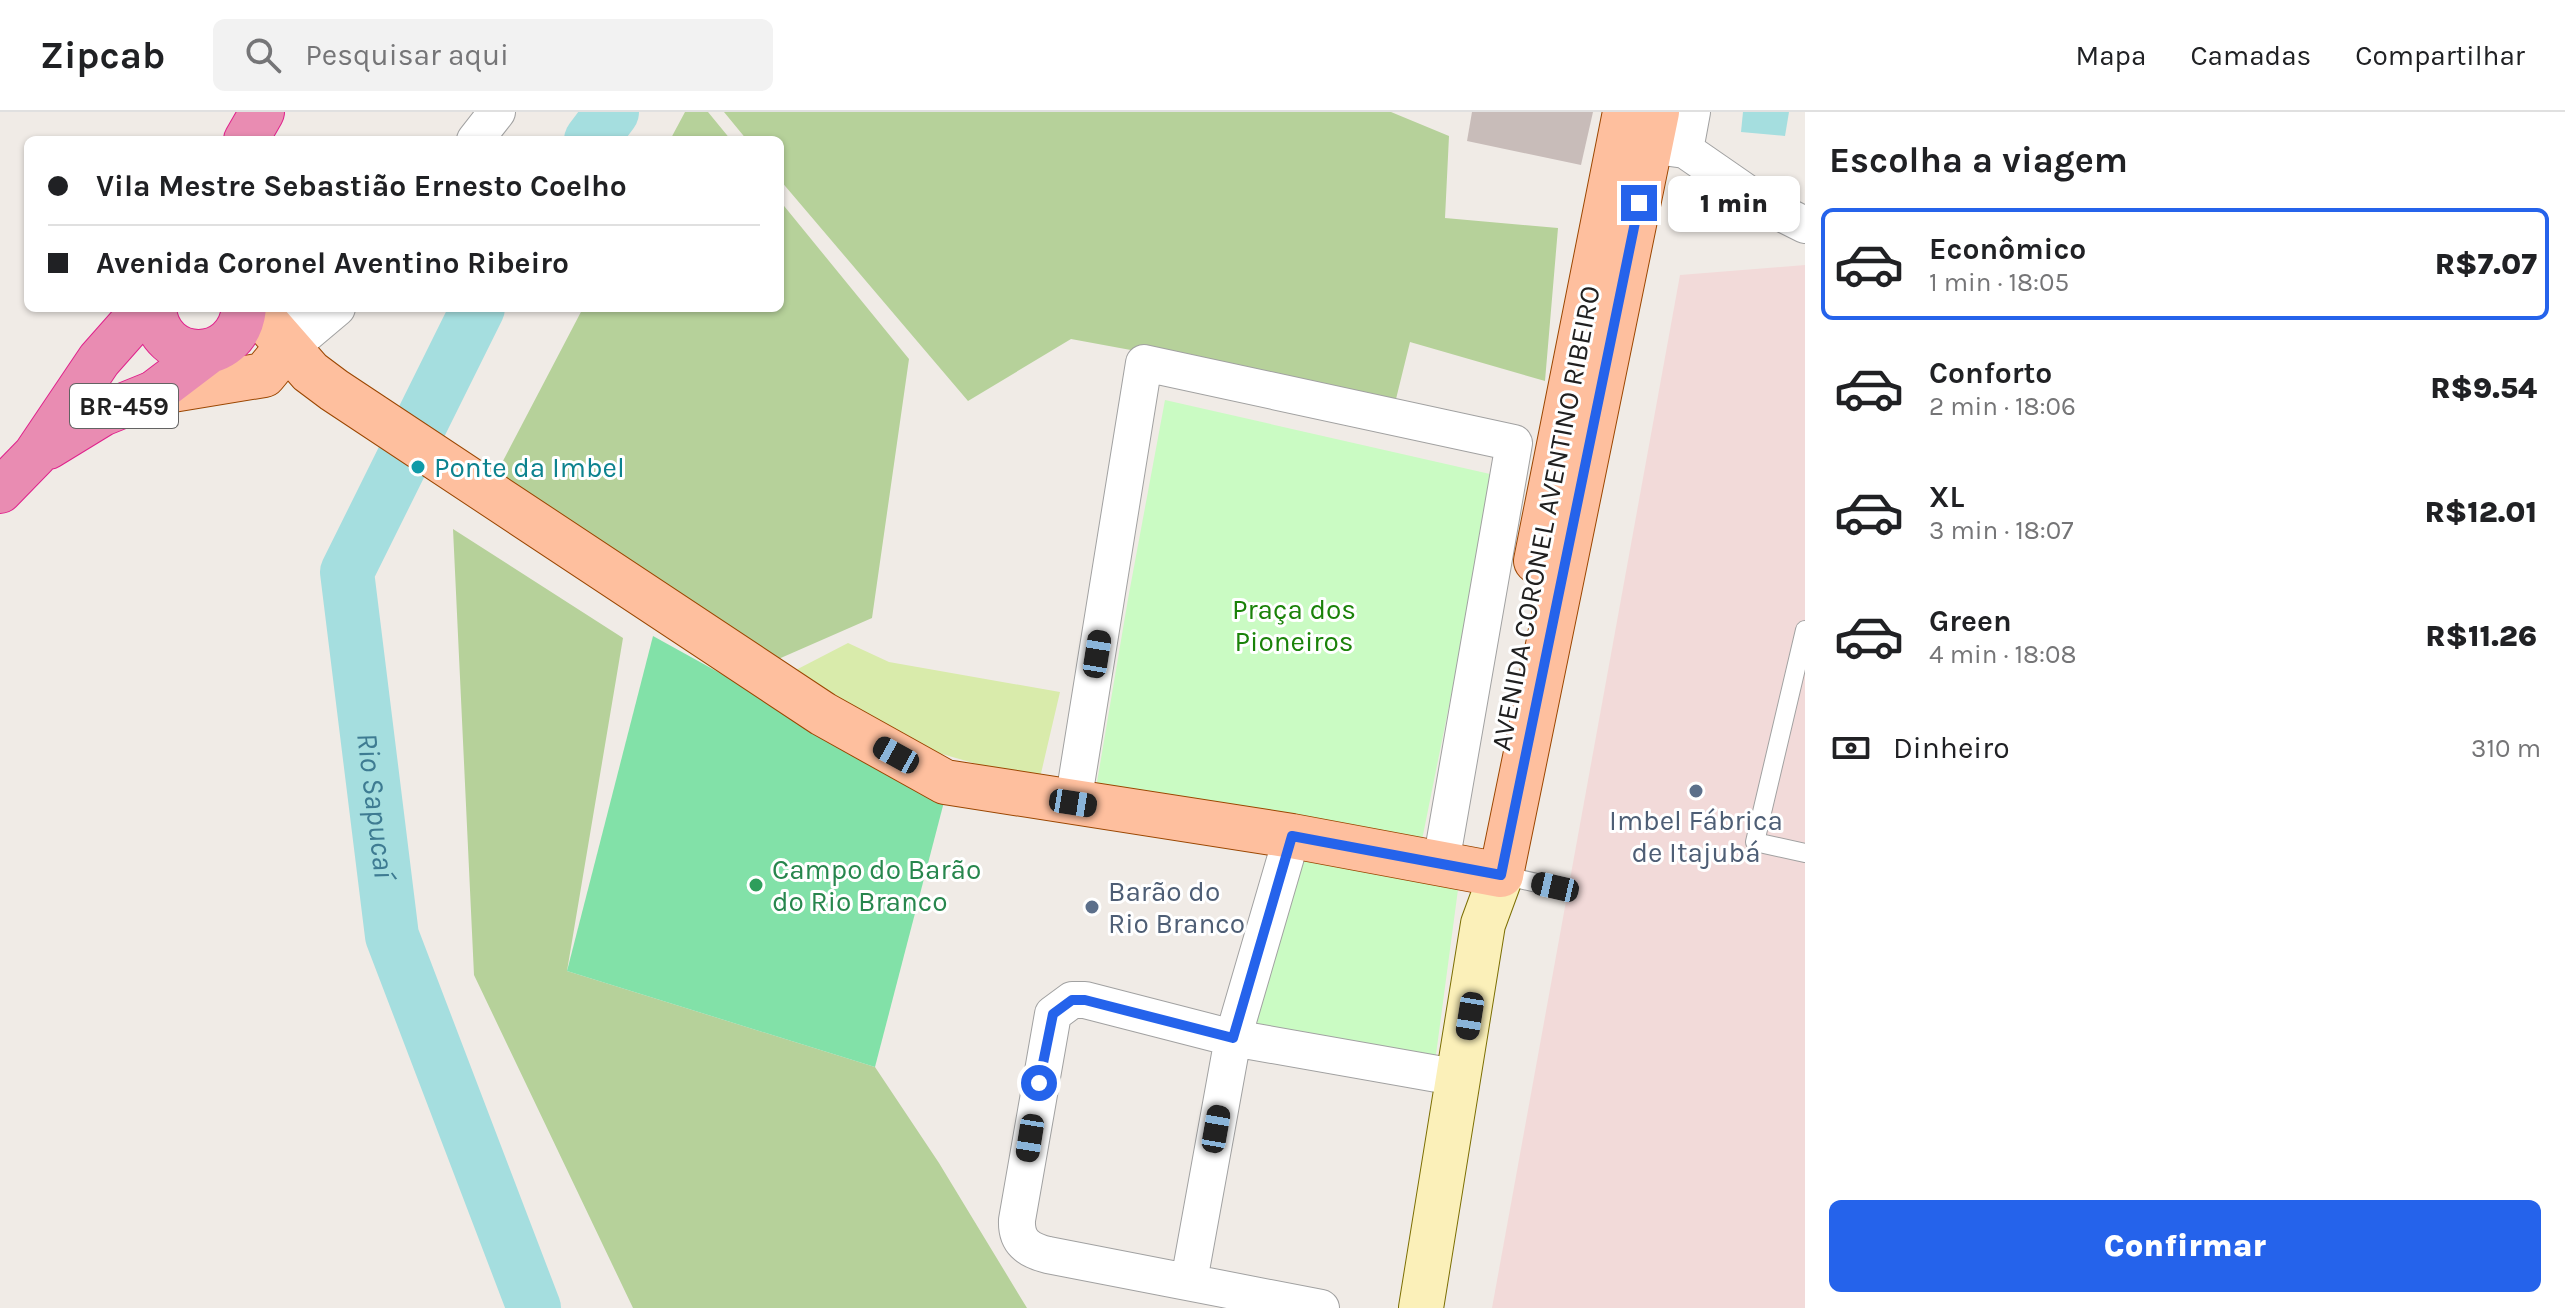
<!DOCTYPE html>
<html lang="pt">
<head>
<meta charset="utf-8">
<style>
  :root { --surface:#fff; --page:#f2f2f2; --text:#202124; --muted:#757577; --line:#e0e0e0; --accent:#2563eb }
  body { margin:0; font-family:Karla,sans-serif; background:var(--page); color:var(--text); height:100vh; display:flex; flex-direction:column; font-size:30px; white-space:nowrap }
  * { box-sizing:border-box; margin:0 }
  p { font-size:26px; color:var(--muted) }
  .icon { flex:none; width:44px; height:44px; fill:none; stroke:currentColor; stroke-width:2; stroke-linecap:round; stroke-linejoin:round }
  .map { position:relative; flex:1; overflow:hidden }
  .side { display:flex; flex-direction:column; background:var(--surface); width:760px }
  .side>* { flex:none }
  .banner { position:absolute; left:24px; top:24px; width:760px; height:176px; border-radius:12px; box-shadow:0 2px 6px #0004; display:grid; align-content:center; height:176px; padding:0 24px; background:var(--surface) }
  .end { position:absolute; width:36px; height:36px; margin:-18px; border:10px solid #2563eb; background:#fff; box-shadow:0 0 0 4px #fff }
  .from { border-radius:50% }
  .bubble { position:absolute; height:56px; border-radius:12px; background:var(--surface); box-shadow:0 2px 6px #0004; font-size:26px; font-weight:800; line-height:56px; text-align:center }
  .car { position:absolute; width:24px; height:48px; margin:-24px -12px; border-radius:10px; box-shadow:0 0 6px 2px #0007; background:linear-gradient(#222 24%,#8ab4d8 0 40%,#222 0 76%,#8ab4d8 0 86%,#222 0) }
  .banner b { display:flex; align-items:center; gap:28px; height:76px; font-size:30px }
  .banner b+b { border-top:2px solid var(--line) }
  .banner i { width:20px; height:20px; background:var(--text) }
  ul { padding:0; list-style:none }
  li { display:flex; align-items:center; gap:24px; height:112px; margin:0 16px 12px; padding:0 8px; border:4px solid transparent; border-radius:12px }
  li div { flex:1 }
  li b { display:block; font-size:30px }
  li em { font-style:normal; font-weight:800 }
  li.on { border-color:var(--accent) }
  li>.icon { width:72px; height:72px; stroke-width:1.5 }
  h2 { padding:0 24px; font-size:36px; line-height:96px }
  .pay { display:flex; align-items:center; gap:20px; height:88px; padding:0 24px; font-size:30px }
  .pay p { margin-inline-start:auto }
  .cta { display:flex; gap:16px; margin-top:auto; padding:16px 24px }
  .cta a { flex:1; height:92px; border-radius:12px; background:var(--accent); color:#fff; font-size:32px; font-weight:800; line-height:92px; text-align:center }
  header { display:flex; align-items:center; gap:48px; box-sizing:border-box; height:112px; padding:0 40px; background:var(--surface); border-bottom:2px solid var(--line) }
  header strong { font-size:38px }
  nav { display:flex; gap:44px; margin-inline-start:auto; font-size:28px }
  .search { width:560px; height:72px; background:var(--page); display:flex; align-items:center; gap:20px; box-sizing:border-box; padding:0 28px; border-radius:12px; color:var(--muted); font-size:30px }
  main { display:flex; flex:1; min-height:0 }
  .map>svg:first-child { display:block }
  .military { fill:#f2dad9 }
  .grass { fill:#d9ebab }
  .forest { fill:#b6d19a }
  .park { fill:#cafbc3 }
  .pitch { fill:#82e1a8 }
  .water { fill:#a5dedf }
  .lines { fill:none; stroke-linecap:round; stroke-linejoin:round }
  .river { stroke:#a5dedf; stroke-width:54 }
  .building { fill:#c8bcb9 }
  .lane-casing { stroke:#a1a1a1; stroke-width:20 }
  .street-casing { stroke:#a1a1a1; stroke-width:38 }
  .secondary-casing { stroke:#7b6e02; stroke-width:46 }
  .primary-casing { stroke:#9b4600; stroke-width:46 }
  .highway-casing { stroke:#df228c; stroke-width:46 }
  .lane { stroke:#fff; stroke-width:18 }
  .street { stroke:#fff; stroke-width:36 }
  .secondary { stroke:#fbf0b9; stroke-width:44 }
  .primary { stroke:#febf9e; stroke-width:44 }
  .highway { stroke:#e98cb2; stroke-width:44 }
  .route { stroke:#2563eb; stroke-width:10 }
  .culture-dot { fill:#0f9aa8; stroke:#fff; stroke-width:3 }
  .service-dot { fill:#5c6f8a; stroke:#fff; stroke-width:3 }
  .leisure-dot { fill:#2e9e5b; stroke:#fff; stroke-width:3 }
  .labels { text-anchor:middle; stroke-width:6; stroke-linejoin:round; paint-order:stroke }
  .shield { fill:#fff; stroke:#636363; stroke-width:2 }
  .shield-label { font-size:26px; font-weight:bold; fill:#202020 }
  .culture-label { font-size:28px; fill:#0d838f; stroke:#fff; text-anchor:start }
  .street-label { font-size:28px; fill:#202020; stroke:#fff }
  .park-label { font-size:28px; fill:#1a8209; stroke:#fff }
  .service-label { font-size:28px; fill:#4e5e75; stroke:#fff }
  .leisure-label { font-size:28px; fill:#27864d; stroke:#fff; text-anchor:start }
  .water-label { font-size:30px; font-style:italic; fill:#3e7b92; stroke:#fff }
</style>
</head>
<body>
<header>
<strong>Zipcab</strong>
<div class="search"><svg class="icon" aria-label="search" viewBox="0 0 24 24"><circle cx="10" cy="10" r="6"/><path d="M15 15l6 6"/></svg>Pesquisar aqui</div>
<nav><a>Mapa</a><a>Camadas</a><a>Compartilhar</a></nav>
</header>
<main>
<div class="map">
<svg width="1805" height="1196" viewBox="0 0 1805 1196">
  <rect width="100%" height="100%" fill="#f0ebe6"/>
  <path class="military" d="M 1805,153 L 1805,1196 L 1492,1196 L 1680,163 Z"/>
  <path class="grass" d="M 848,531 L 889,550 L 1060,580 L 1039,670 L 904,631 L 790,561 Z"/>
  <path class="forest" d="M 685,0 L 708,0 L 731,28 L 670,28 Z
    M 724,0 L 1391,0 L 1449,24 L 1445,106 L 1558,116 L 1545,269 L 1410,230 L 1396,287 L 1071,227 L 968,289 L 780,68 L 780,28 L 747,28 Z
    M 780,89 L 909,247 L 872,506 L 767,552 L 494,366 L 583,196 L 780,196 Z
    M 453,417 L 623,526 L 567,859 L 875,955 L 939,1051 L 1027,1196 L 633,1196 L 474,863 Z"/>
  <path class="park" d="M 1165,288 L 1490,362 L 1460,539 L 1421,733 L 1096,676 L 1128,487 Z
    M 1301,736 L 1459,770 L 1435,950 L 1237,914 Z"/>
  <path class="pitch" d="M 653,524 L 945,686 L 875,955 L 567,859 Z"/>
  <path class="water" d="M 1743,0 L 1789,0 L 1785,24 L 1741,20 Z"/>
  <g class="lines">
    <g class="river">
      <path d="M 591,28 L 612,0"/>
      <path id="s1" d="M 478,196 L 347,460 L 392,824 L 534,1196"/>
    </g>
  </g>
  <path class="building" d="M 1472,0 L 1593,0 L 1581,53 L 1467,29 Z"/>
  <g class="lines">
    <defs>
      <path id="lane" d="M 1805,518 L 1755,730 L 1805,741
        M 1501,763 L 1555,775"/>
      <path id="street" d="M 475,28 L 497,0
        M 1626,30 L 1685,38 L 1763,92 L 1805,113
        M 1685,38 L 1692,0
        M 291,196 L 302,249
        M 287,235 L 299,228 L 337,196
        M 1073,691 L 1144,251 L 1514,331 L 1441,751
        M 1189,1169 L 1233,926 L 1292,724
        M 1321,1196 L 1048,1143 C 1028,1138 1016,1130 1017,1108 L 1053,902 L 1072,888 L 1085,888 L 1233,926 L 1460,966"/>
      <path id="secondary" d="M 1421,1196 L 1483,812 L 1501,763"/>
      <path id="primary" d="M 254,196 L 310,260 L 334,278 L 823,602 L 945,670 L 1292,724 L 1501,763 L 1657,0
        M 154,281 L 264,263 L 287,235
        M 1536,449 L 1625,0"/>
      <path id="highway" d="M 246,28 L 262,0
        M 154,196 C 158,254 238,255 244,196
        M 48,335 L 102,302 L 154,281 L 208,240
        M 0,379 L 35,343 L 99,248 L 145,196"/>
    </defs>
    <use href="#lane" class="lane-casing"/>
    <use href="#street" class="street-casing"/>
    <use href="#secondary" class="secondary-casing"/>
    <use href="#primary" class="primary-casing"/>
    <use href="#highway" class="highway-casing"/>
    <use href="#lane" class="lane"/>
    <use href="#street" class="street"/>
    <use href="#secondary" class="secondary"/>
    <use href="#primary" class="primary"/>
    <use href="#highway" class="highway"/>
  </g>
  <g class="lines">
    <path class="route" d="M 1039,971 L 1053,902 L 1072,888 L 1085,888 L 1233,926 L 1292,724 L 1501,763 L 1639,91"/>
  </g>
  <circle class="culture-dot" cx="418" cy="355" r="8"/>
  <g class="service-dot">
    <circle cx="1696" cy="679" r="8"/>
    <circle cx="1092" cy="795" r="8"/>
  </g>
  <circle class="leisure-dot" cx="756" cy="773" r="8"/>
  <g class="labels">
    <rect class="shield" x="70" y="272" width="108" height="44" rx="6"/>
    <g class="shield-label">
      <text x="124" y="303">BR-459</text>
    </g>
    <g class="culture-label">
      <text x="434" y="365">Ponte da Imbel</text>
    </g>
    <g class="street-label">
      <text transform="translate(1545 406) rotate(-79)" y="10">AVENIDA CORONEL AVENTINO RIBEIRO</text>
    </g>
    <g class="park-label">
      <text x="1294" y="507">Praça dos<tspan x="1294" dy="32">Pioneiros</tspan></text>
    </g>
    <g class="service-label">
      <text x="1696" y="718">Imbel Fábrica<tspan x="1696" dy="32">de Itajubá</tspan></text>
      <text x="1108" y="789" text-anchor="start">Barão do<tspan x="1108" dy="32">Rio Branco</tspan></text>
    </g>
    <g class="leisure-label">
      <text x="772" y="767">Campo do Barão<tspan x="772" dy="32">do Rio Branco</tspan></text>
    </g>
    <g class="water-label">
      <text dy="10" stroke="none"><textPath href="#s1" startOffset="530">Rio Sapucaí</textPath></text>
    </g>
  </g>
</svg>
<i class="end from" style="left:1039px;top:971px"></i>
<i class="end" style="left:1639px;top:91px"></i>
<div class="bubble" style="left:1668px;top:64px;width:132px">1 min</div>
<i class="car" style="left:1097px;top:542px;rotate:9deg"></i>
<i class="car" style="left:896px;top:643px;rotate:299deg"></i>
<i class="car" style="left:1073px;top:691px;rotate:99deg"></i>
<i class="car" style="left:1555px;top:775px;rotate:283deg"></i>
<i class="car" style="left:1470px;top:904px;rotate:189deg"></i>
<i class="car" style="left:1216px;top:1017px;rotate:10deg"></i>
<i class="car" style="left:1030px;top:1026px;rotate:189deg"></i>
<div class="banner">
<b><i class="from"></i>Vila Mestre Sebastião Ernesto Coelho</b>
<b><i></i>Avenida Coronel Aventino Ribeiro</b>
</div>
</div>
<section class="side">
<h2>Escolha a viagem</h2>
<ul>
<li class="on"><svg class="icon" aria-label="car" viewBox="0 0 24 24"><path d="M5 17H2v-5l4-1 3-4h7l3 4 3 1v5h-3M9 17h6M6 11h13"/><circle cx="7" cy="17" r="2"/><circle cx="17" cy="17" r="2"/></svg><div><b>Econômico</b><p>1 min · 18:05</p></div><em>R$7.07</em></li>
<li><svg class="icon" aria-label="car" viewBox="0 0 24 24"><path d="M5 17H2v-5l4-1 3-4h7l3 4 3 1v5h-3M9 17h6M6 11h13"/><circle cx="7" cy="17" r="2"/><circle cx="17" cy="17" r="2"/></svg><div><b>Conforto</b><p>2 min · 18:06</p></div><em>R$9.54</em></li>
<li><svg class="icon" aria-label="car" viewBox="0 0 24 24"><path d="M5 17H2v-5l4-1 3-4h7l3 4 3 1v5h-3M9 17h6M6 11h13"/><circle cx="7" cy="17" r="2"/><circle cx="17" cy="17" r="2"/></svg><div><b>XL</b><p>3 min · 18:07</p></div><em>R$12.01</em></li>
<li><svg class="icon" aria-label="car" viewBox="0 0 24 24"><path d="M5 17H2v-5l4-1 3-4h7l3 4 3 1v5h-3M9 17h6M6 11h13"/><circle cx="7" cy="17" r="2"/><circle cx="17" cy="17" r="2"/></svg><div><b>Green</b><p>4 min · 18:08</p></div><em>R$11.26</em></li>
</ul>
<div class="pay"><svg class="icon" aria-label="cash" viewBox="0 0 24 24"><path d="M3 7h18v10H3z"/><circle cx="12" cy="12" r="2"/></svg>Dinheiro<p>310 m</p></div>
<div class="cta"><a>Confirmar</a></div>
</section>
</main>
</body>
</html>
